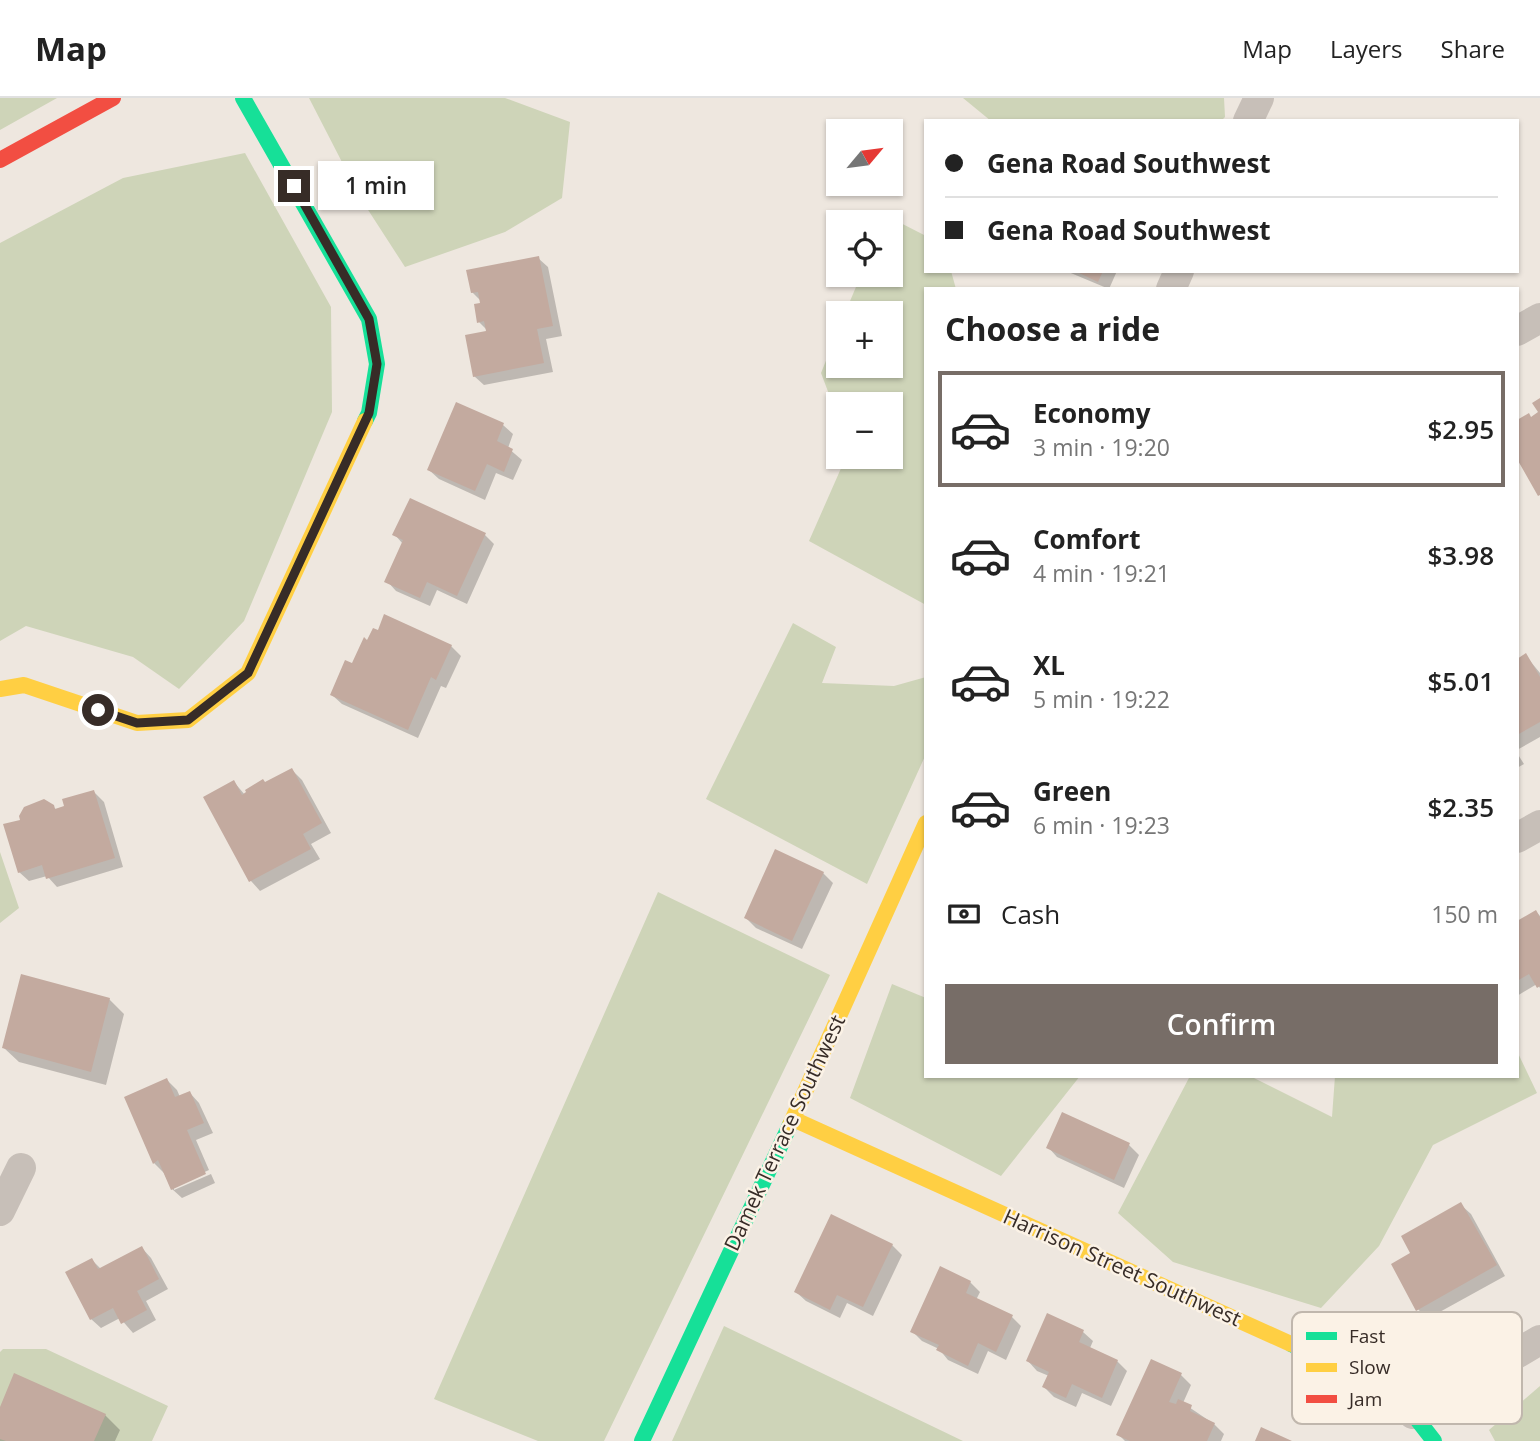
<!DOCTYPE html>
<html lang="en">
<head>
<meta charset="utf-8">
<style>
  :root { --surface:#fff; --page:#f2f2f2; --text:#222; --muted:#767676; --line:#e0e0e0; --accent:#776d67 }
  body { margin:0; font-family:"Open Sans",sans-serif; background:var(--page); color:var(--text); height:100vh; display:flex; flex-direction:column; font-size:26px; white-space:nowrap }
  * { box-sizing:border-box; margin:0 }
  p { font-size:23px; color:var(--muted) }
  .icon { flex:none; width:38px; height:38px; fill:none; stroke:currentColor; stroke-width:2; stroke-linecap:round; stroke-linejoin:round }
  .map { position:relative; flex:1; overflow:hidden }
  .panel { position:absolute; left:924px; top:189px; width:595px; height:791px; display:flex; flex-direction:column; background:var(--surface); border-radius:0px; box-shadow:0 2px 5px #0004 }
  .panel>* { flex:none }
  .hud { position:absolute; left:924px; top:21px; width:595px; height:154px; border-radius:0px; box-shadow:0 2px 5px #0004; display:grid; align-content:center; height:154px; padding:0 21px; background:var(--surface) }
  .needle { width:46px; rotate:61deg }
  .fabs { position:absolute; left:826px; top:21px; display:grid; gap:14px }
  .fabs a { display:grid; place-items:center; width:77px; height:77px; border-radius:0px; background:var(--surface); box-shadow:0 2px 5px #0004; font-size:35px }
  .end { position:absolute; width:32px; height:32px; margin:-16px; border:9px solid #372c27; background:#fff; box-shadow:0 0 0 4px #fff }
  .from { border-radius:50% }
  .bubble { position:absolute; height:49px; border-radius:0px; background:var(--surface); box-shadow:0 2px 5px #0004; font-size:23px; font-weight:600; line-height:49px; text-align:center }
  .hud b { display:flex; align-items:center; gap:24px; height:66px; font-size:26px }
  .hud b+b { border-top:2px solid var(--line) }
  .hud i { width:18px; height:18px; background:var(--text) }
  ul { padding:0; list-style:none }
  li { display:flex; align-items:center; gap:21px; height:116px; margin:0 14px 10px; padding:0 7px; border:4px solid transparent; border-radius:0px }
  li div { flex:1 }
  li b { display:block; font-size:26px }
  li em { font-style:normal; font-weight:600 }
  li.selected { border-color:var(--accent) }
  li>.icon { width:63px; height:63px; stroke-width:1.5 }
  h2 { padding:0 21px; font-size:32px; line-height:84px }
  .pay { display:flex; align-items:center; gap:18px; height:77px; padding:0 21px; font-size:26px }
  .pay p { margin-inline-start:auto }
  .primary-button { display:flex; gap:14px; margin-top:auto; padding:14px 21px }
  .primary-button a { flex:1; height:80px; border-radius:0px; background:var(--accent); color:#fff; font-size:28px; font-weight:600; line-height:80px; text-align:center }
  header { display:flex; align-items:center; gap:42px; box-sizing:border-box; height:98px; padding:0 35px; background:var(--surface); border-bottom:2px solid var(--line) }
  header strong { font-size:33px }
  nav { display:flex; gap:38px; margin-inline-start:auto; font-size:24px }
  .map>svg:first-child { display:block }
  .green { fill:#ced4b8 }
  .shadow { fill:#0003 }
  .building { fill:#c3aa9f }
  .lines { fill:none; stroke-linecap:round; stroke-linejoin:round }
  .street { stroke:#c7bfb8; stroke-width:30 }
  .fast { stroke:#16e098; stroke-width:16 }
  .slow { stroke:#ffcf43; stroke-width:16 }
  .jam { stroke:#f24e42; stroke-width:16 }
  .route { stroke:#372c27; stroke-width:9 }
  .labels { text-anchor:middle; stroke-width:5; stroke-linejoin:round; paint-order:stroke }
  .street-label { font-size:21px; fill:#372c27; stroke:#fbf2e6 }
  .key { fill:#fbf2e6; stroke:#c0b7ad; stroke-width:2 }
  .key-label { font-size:19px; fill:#372c27 }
</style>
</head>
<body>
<header>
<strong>Map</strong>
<nav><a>Map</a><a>Layers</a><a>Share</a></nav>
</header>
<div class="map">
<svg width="1540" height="1343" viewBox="0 0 1540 1343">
  <rect width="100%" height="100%" fill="#eee7df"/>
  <path class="green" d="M 0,0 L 57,0 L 0,32 Z
    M 309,0 L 505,0 L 570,24 L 562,100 L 505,134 L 405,169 L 361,101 Z
    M 963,0 L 1224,0 L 1225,19 L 1221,23 L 991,23 Z
    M 245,55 L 331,209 L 332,314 L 244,523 L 179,591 L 133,559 L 26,528 L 0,543 L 0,145 L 123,80 Z
    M 885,117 L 926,138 L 926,173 L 951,173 L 956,191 L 926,191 L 926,507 L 809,443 L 846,359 L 891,359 L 891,306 L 838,306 L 838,320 L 821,275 L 838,233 L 838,268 L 891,268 L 891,215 L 845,215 L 861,177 L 891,177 L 891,124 L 882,124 Z
    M 793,525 L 836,549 L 822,585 L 894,588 L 926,579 L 926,656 L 867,786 L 706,701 Z
    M 0,754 L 19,810 L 0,825 Z
    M 658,794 L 830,877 L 604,1343 L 538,1343 L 434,1301 Z
    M 892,886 L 926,900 L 926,978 L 1080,978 L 1001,1078 L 850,1000 Z
    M 1517,953 L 1537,995 L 1433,1047 L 1379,1148 L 1321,1210 L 1173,1164 L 1118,1115 L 1190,978 L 1250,978 L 1332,1019 L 1335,978 L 1517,978 Z
    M 724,1228 L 963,1343 L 672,1343 Z
    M 3,1251 L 46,1251 L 168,1308 L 152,1343 L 0,1343 L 0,1254 Z
    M 1540,1288 L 1540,1343 L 1495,1343 L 1489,1332 Z"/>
  <path class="shadow" d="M 538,160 L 548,169 L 562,238 L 546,241 L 553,274 L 484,287 L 474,278 L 489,234 L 479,224 L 484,206 L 472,194 Z
    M 1066,173 L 1117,173 L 1109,191 Z
    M 503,327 L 513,336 L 508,350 L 522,362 L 513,382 L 496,375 L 485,402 L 439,381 L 429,372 Z
    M 395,437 L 485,437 L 494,446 L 467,506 L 437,492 L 430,508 L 396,493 L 387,483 L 403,446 Z
    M 451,548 L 461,558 L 446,590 L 441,588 L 418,640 L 342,606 L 332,597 L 353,568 Z
    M 1526,558 L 1540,575 L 1540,639 L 1517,652 L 1517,563 Z
    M 1517,655 L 1524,666 L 1517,670 Z
    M 292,672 L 302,682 L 331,735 L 311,746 L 320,761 L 260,793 L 251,783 L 205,700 L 234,684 L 245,697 Z
    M 94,694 L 104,704 L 123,769 L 57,789 L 47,778 L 29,783 L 19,774 L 22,723 L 52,708 L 57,712 L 66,709 Z
    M 823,775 L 833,785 L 802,851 L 756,830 L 746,820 Z
    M 1536,814 L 1540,818 L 1540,890 L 1537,886 L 1517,898 L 1517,836 Z
    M 109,901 L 124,916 L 106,987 L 19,964 L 4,950 Z
    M 167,982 L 177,992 L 180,999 L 190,995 L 199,1005 L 213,1035 L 196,1042 L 209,1072 L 174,1088 L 174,1092 L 211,1076 L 215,1085 L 182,1100 L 172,1091 L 164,1075 L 154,1065 L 126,1000 Z
    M 1129,1047 L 1139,1057 L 1124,1090 L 1057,1059 L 1048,1049 Z
    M 1461,1107 L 1471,1116 L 1505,1178 L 1427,1221 L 1418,1211 L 1413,1156 Z
    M 892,1147 L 902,1157 L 873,1218 L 847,1205 L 840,1220 L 806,1203 L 796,1194 Z
    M 142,1150 L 151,1160 L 168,1191 L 146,1203 L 156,1222 L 133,1235 L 120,1220 L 101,1230 L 91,1221 L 92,1162 L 101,1171 Z
    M 970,1184 L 980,1194 L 976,1202 L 1012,1219 L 1021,1228 L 1006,1262 L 988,1253 L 978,1276 L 948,1262 L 939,1251 L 922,1243 L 912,1233 Z
    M 1048,1218 L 1083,1234 L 1093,1243 L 1090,1250 L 1117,1263 L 1127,1273 L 1111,1308 L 1082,1295 L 1076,1309 L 1054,1299 L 1044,1289 L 1049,1278 L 1037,1273 L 1028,1263 Z
    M 1152,1263 L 1181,1277 L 1191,1287 L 1183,1305 L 1214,1326 L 1224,1336 L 1221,1343 L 1125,1343 L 1118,1336 Z
    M 0,1313 L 105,1317 L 120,1332 L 115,1343 L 0,1343 Z"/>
  <path class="building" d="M 539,158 L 553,228 L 537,231 L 544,265 L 473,279 L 465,237 L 486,233 L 484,223 L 477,225 L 474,206 L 480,205 L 478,194 L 471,195 L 466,172 Z
    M 1075,173 L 1103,173 L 1098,184 Z
    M 1540,300 L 1540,397 L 1538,398 L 1517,361 L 1517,322 L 1529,315 L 1531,319 L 1538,314 L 1532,305 Z
    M 456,304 L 504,325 L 497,343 L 513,351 L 504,374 L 487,366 L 475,393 L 427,372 Z
    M 410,400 L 486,435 L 457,498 L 427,484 L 420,500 L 384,484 L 403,442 L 392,437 Z
    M 384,516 L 452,547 L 436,582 L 431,579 L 408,632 L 330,597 L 345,562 L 352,565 L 364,539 L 367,542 L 373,530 L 378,532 Z
    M 1526,555 L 1540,579 L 1540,624 L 1517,637 L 1517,561 Z
    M 292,670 L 322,725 L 303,736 L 311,751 L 249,784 L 203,699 L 234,682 L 242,697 L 246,694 L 245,692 L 263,681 L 265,684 Z
    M 94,692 L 115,760 L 46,781 L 42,767 L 18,775 L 3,726 L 20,722 L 19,718 L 24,709 L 44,701 L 54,707 L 55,711 L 64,708 L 62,701 Z
    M 775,751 L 824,774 L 792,843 L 744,820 Z
    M 1536,812 L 1540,819 L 1540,888 L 1537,890 L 1529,876 L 1517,883 L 1517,823 Z
    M 21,876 L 110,900 L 91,974 L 2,950 Z
    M 167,980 L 175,999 L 190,993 L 204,1025 L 187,1032 L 206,1076 L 171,1092 L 158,1062 L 153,1066 L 124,999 Z
    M 1062,1014 L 1130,1045 L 1114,1082 L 1046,1050 Z
    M 1461,1104 L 1497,1167 L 1416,1213 L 1391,1166 L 1410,1155 L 1401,1138 Z
    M 831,1116 L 893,1146 L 863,1209 L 837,1197 L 830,1212 L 794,1194 Z
    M 142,1148 L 159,1181 L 137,1193 L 147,1212 L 121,1226 L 113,1210 L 90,1222 L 65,1174 L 92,1160 L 98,1171 Z
    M 940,1168 L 971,1183 L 966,1195 L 1013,1217 L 996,1254 L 978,1245 L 968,1268 L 936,1252 L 939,1247 L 910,1234 Z
    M 1047,1215 L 1084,1232 L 1079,1244 L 1118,1262 L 1102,1300 L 1072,1286 L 1066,1300 L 1042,1289 L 1049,1274 L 1026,1263 Z
    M 1151,1261 L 1182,1275 L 1169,1304 L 1176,1306 L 1178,1301 L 1192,1307 L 1190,1313 L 1215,1325 L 1207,1343 L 1130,1343 L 1116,1337 Z
    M 14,1275 L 106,1316 L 94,1343 L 6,1343 L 0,1341 L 0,1309 Z
    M 1261,1329 L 1292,1343 L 1255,1343 Z"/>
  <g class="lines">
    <path class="street" d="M 1248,23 L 1259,0
      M 1171,191 L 1179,173
      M 1517,233 L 1540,220
      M 1517,740 L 1540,727
      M 0,1113 L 21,1070
      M 1413,1316 L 1540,1242"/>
    <path class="fast" d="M 243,0 L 369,221 L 377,266 L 369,315 L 365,323
      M 1291,1246 L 1372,1283 L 1413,1316 L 1434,1343
      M 642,1343 L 790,1027"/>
    <path class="slow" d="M 0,591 L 24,587 L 137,625 L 188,622 L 248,575 L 365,323
      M 793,1021 L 1291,1246
      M 790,1027 L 926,725"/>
    <path class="jam" d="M 0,62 L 113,0"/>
  </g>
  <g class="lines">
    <path class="route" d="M 98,612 L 137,625 L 188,622 L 248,575 L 369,315 L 377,266 L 369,221 L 294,88"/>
  </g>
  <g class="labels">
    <g class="street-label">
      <text transform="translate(785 1035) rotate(-65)" y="7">Damek Terrace Southwest</text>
      <text transform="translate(1122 1170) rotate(24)" y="7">Harrison Street Southwest</text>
    </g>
  </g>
  <rect x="1292" y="1214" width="230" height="112" rx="10" class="key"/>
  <rect x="1306" y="1234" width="31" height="8" fill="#16e098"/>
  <rect x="1306" y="1265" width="31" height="9" fill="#ffcf43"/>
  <rect x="1306" y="1297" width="31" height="8" fill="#f24e42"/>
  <g class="key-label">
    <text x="1349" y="1245">Fast</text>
    <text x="1349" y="1276">Slow</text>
    <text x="1349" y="1308">Jam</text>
  </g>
</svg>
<div class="fabs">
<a><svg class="needle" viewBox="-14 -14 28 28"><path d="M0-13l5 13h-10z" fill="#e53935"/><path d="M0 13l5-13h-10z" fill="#767676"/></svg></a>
<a><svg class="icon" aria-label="locate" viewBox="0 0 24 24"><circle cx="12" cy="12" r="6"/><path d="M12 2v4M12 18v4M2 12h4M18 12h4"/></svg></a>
<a>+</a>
<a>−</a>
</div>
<i class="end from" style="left:98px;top:612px"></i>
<i class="end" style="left:294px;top:88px"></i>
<div class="bubble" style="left:318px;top:63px;width:116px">1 min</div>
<div class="hud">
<b><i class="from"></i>Gena Road Southwest</b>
<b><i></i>Gena Road Southwest</b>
</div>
<section class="panel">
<h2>Choose a ride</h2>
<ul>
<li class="selected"><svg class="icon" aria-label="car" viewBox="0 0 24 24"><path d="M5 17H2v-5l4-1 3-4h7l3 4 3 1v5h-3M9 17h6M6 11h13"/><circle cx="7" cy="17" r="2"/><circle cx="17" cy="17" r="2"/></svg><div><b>Economy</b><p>3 min · 19:20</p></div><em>$2.95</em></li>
<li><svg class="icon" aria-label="car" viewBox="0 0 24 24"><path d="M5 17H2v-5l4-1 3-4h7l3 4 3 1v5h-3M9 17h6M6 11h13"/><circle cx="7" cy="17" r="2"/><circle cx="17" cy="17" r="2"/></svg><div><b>Comfort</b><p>4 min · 19:21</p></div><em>$3.98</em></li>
<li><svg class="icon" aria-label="car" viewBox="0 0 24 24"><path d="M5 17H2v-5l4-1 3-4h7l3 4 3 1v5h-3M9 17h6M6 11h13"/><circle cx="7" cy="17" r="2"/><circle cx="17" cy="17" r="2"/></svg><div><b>XL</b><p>5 min · 19:22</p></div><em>$5.01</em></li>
<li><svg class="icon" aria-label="car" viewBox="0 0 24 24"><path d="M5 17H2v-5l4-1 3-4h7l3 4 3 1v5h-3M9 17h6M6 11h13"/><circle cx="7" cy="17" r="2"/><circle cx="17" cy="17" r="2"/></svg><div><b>Green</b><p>6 min · 19:23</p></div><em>$2.35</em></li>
</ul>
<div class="pay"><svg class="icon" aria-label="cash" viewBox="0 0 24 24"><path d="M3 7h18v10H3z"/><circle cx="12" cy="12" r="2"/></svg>Cash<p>150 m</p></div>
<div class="primary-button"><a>Confirm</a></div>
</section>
</div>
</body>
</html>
